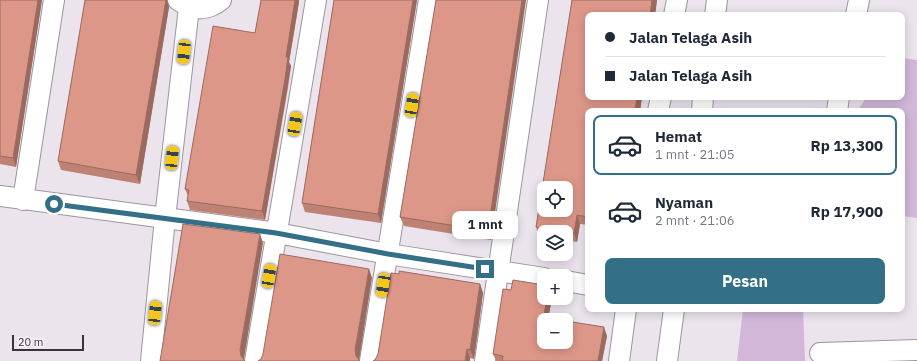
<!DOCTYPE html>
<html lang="id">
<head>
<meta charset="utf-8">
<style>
  :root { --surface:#fff; --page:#f2f2f3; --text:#1f2937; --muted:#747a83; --line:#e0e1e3; --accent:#336f86 }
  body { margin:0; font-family:"IBM Plex Sans",sans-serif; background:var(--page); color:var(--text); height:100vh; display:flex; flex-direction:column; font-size:15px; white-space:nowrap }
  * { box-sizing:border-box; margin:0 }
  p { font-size:13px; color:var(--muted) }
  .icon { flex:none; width:22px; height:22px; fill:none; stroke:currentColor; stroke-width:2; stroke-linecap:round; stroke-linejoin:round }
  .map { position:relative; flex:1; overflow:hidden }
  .drawer { position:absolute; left:585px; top:108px; width:320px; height:204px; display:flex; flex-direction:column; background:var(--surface); border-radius:8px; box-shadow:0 2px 10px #0003 }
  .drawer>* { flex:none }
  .guide { position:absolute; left:585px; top:12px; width:320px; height:88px; border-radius:8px; box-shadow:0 2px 10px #0003; display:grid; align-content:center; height:88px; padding:0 20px; background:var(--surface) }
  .fabs { position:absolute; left:537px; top:181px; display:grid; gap:8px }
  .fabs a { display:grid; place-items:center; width:36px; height:36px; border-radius:8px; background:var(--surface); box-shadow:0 2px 10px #0003; font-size:20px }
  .scale { position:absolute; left:12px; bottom:10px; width:72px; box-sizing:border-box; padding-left:4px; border:2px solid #373438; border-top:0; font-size:11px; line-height:14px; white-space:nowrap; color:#373438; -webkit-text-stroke:3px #f8f1fa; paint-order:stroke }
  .end { position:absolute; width:18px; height:18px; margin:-9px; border:5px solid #336f86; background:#fff; box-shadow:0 0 0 2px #fff }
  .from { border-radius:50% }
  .bubble { position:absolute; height:28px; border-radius:8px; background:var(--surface); box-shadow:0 2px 10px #0003; font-size:13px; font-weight:700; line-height:28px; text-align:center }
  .car { position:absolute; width:12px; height:24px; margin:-12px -6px; border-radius:5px; box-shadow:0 0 3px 1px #0007; background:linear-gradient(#f5c518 24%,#345 0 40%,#f5c518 0 76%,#345 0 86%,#f5c518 0) }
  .guide b { display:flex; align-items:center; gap:14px; height:38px; font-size:15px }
  .guide b+b { border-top:1px solid var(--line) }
  .guide i { width:10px; height:10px; background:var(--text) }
  ul { padding:7px 0 0; list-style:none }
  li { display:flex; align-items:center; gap:12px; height:60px; margin:0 8px 6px; padding:0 12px; border:2px solid transparent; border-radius:8px }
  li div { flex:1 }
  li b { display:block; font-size:15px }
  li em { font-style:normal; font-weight:700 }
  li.selected { border-color:var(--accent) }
  li>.icon { width:36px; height:36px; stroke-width:1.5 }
  .button { display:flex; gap:8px; margin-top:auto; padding:8px 20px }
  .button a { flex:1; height:46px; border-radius:8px; background:var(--accent); color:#fff; font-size:16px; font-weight:700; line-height:46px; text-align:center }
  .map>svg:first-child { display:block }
  .green { fill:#d2b7d9 }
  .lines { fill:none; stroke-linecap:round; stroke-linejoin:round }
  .minor-casing { stroke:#9c959d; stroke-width:22 }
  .minor { stroke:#fff; stroke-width:20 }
  .wall { fill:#be8275; fill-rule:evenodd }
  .shaded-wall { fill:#9b6a5f }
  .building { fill:#dd9788; stroke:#9b6a5f; fill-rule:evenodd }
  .route { stroke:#336f86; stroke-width:5 }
</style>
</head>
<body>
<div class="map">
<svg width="917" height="361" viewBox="0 0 917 361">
  <rect width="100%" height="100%" fill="#ebe4ed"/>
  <path class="green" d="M 902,58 L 917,60 L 917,218 L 902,216 L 902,111 L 857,111 L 867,97 L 902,97 Z
    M 743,309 L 803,309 L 805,361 L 737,361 Z"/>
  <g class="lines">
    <defs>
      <path id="minor" d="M 178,0 C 192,10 207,12 221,0
        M 674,15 L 677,0
        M 715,15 L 717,0
        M 856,15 L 859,0
        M 658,111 L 661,97
        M 702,111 L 703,97
        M 837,111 L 839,97
        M 0,196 L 277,233 L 388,254 L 544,278
        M 23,200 L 54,0
        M 566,281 L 588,285
        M 820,353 L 917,350
        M 151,361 L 165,218 L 189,7
        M 255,361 L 316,0
        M 370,361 L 429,0
        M 485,361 L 538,0
        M 619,361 L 626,309
        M 667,361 L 674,309"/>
    </defs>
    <use href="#minor" class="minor-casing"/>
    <use href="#minor" class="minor"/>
  </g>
  <path class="wall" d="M 0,0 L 42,0 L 16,167 L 0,164 Z
    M 85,0 L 167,0 L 169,7 L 140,184 L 61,170 L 58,161 Z
    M 261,0 L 299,0 L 299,2 L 289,62 L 291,66 L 288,88 L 265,220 L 190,210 L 187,201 L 188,196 L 185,189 L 255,33 Z
    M 334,0 L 417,0 L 381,223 L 305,212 L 302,203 Z
    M 436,0 L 491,240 L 404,226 L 400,217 Z
    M 572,0 L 657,0 L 655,15 L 588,15 L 588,97 L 642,97 L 640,111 L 588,111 L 588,225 L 580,224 L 577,242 L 566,240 L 566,232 L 544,232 L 544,237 L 539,236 L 536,227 ZM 544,188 L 566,188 L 566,210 L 544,210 Z
    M 480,284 L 483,293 L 474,359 L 470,358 L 373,361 Z
    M 544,298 L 552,298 L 548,318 L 607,336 L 602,361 L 496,361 L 493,354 Z"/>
  <path class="shaded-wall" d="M 38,0 L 42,0 L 16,167 L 13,158 Z
    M 166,0 L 167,0 L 169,7 L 140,184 L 136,175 Z
    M 295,0 L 299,0 L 299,2 L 289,62 L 291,66 L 265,220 L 262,211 L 286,57 Z
    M 413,0 L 417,0 L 381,223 L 378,214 Z
    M 522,0 L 526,0 L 491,240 L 488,231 Z
    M 652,0 L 657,0 L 655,15 L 650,15 Z
    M 637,97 L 642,97 L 640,111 L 635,111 Z
    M 577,215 L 580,224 L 577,242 L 574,233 Z
    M 260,234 L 263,243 L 244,359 L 244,361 L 241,356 L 240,350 Z
    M 369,269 L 372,278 L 359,361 L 356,356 L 355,350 Z
    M 480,284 L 483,293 L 474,359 L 470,350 Z
    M 547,298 L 552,298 L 548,320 L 546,320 L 544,315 Z
    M 604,327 L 607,336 L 602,361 L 598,361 Z
    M 467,349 L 470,358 L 470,361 L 465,361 Z"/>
  <path class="building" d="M 0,0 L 38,0 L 13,158 L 0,156 Z
    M 85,0 L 166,0 L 136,175 L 58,161 Z
    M 261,0 L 295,0 L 286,57 L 288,57 L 285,79 L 262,211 L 187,201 L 189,190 L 185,189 L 213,26 L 255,33 Z
    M 334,0 L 413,0 L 378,214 L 302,203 Z
    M 436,0 L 522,0 L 488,231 L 400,217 Z
    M 572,0 L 652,0 L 650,15 L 588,15 L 588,97 L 637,97 L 635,111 L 588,111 L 588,217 L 577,215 L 574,233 L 536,227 ZM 544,188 L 566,188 L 566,210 L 544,210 Z
    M 183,224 L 260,234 L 240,350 L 241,356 L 245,361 L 160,361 Z
    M 280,254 L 369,269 L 355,350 L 356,356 L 360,361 L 258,361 L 261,359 L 263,354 Z
    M 399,271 L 480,284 L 470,350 L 467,349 L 465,361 L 373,361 L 375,360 L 378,354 L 391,273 L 399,274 Z
    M 513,280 L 544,285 L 544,298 L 547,298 L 544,315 L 545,315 L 545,318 L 559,320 L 544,320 L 544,342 L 566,342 L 566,321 L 604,327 L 598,361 L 502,361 L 503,356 L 493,354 L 503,289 L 511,290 Z"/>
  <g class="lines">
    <path class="route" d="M 54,204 L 276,233 L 388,254 L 485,269"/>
  </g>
</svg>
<div class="fabs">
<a><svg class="icon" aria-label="locate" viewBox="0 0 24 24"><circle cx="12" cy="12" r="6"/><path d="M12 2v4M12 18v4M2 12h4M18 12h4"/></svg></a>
<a><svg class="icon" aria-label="layers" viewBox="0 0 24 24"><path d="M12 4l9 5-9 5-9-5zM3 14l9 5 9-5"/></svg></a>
<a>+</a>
<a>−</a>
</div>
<div class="scale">20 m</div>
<i class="end from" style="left:54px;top:204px"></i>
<i class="end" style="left:485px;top:269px"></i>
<div class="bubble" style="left:452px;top:211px;width:66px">1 mnt</div>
<i class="car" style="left:184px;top:52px;rotate:186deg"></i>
<i class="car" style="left:412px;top:105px;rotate:9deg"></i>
<i class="car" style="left:295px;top:124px;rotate:10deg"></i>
<i class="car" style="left:172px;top:158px;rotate:6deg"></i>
<i class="car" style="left:269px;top:276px;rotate:10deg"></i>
<i class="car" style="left:383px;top:285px;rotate:189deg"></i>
<i class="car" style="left:155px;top:313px;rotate:6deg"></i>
<div class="guide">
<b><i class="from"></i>Jalan Telaga Asih</b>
<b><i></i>Jalan Telaga Asih</b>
</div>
<section class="drawer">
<ul>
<li class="selected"><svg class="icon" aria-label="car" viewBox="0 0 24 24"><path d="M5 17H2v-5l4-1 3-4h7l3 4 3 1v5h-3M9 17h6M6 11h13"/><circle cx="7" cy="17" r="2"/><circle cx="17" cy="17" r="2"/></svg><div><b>Hemat</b><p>1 mnt · 21:05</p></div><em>Rp 13,300</em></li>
<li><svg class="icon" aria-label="car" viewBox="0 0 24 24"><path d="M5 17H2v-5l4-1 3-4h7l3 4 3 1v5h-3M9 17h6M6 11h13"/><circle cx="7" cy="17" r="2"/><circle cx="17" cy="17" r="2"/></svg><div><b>Nyaman</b><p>2 mnt · 21:06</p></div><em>Rp 17,900</em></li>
</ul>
<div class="button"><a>Pesan</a></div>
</section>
</div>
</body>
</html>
